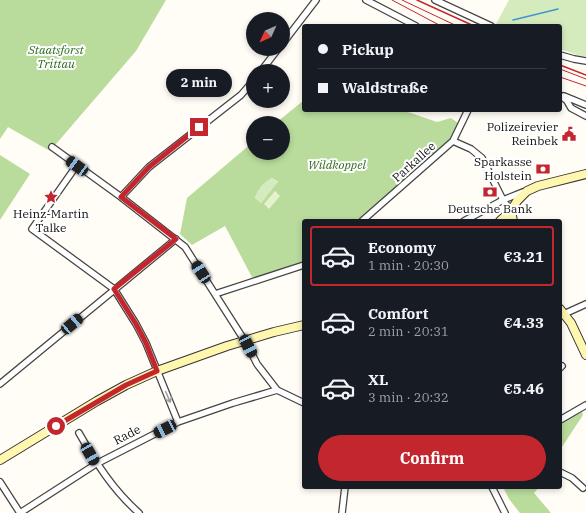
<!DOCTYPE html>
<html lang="en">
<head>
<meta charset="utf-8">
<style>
  :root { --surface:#171b24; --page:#242831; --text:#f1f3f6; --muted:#9ea1a6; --line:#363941; --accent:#c4262e }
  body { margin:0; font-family:"IBM Plex Serif",serif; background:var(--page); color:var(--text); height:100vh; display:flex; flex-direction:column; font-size:15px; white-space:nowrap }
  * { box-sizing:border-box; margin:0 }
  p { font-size:13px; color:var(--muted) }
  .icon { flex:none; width:22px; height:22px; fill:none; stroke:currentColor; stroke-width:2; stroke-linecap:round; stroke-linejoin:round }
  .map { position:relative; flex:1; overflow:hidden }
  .panel { position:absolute; left:302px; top:219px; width:260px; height:270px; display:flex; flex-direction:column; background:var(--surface); border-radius:4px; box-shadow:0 2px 6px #0003 }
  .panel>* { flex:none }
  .banner { position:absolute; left:302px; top:24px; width:260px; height:88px; border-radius:4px; box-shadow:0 2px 6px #0003; display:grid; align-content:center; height:88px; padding:0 16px; background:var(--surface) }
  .needle { width:26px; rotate:225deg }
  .tools { position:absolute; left:246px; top:12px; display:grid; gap:8px }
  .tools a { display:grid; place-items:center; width:44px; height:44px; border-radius:50%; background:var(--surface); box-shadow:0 2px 6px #0003; font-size:20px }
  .end { position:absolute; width:18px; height:18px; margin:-9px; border:5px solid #c4262e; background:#fff; box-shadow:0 0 0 2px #fff }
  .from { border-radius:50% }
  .bubble { position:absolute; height:28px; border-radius:14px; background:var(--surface); box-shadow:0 2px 6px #0003; font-size:13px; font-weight:700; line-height:28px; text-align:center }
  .car { position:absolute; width:12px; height:24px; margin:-12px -6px; border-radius:5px; box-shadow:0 0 3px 1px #0007; background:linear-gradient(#222 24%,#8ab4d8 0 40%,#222 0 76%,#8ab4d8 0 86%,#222 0) }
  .banner b { display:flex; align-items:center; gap:14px; height:38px; font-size:15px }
  .banner b+b { border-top:1px solid var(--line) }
  .banner i { width:10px; height:10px; background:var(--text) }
  ul { padding:7px 0 0; list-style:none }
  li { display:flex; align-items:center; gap:12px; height:60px; margin:0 8px 6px; padding:0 8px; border:2px solid transparent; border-radius:4px }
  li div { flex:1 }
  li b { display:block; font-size:15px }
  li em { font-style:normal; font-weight:700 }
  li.selected { border-color:var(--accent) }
  li>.icon { width:36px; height:36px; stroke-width:1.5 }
  .primary-button { display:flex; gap:8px; margin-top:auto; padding:8px 16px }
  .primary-button a { flex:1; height:46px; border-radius:24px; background:var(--accent); color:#fff; font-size:16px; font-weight:700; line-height:46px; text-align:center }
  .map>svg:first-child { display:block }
  .green { fill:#d5ebbd }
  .forest { fill:#b9dc9c; fill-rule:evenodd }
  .pitch { fill:#e6f2cf }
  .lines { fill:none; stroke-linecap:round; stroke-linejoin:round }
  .stream { stroke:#3f96cf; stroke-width:1.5 }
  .street-casing { stroke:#444; stroke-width:8 }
  .secondary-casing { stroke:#333; stroke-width:10 }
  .street { stroke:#fff; stroke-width:5.5 }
  .secondary { stroke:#fff6b0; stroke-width:8 }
  .tram { stroke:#c4262e; stroke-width:1 }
  .rail { stroke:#c4262e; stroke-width:1.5 }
  .oneway { stroke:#a0a0a0 }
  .route { stroke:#c4262e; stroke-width:5 }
  .labels { text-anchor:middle; stroke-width:4; stroke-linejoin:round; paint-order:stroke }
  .park-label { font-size:12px; font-style:italic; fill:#2f6b1f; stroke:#fff }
  .poi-label { font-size:12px; fill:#111; stroke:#fff; text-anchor:end }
  .street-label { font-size:12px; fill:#111; stroke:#fff }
</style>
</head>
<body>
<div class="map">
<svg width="586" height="513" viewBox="0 0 586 513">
  <rect width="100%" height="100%" fill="#fffdf5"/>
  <path class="green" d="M 509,0 L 586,0 L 586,56 L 583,57 L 560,49 L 560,26 L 502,26 L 496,24 Z
    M 272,178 L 278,183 L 261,203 L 255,198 C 258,189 263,183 272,178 Z"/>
  <path class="forest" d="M 0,0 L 166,0 L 136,51 L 50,151 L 8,127 L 0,139 Z
    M 304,100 L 304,110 L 402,110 L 437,122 L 451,118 L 458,123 L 448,143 L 356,221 L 304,221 L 304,261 L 253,279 L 225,226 L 192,245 L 180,234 L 187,198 L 253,142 L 253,153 L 283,153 L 283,123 L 276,123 ZM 272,178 L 278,182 L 261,203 L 255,198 C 258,189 263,183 272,178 Z
    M 0,155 L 30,174 L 0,220 Z
    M 582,412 L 583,415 L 560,450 L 560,422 Z
    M 503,487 L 534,487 L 536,488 L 539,487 L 534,493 L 551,513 L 520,513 L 509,499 Z"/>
  <path class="pitch" d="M 275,191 L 280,196 L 269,209 L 264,204 Z"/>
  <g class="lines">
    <path class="stream" d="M 513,20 L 558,9"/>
    <defs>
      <path id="street" d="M 366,0 L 416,26
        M 435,0 L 491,26
        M 283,43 L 316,0
        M 560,55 L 574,59 L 586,61
        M 261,71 L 278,49
        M 560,95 L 567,101 L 571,108 L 586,116
        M 564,96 L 586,105
        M 453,141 L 471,149 L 482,158 L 503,200 L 511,211
        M 52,147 L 121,197 L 185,247 L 248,346 L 257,364 L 277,390 L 304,403
        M 77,165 L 32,229 L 114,289 L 136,324 L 146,343 L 178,422
        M 121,197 L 149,167 L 241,95 L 253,81
        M 362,221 L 453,141 L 468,110
        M 464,221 L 503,200 L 523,192
        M 215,294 L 304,265
        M 564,314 L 586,304
        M 560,368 L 562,366
        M 0,384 L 176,239
        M 560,420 L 586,405
        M 79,433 C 96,463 113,490 139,513
        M 560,472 L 572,478 L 583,488
        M 0,482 L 20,513
        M 492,487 L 505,513
        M 20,513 L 96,464 L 178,422 L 233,403 L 277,390
        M 342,513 L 345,487"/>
      <path id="secondary" d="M 511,211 L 513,221
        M 500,221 L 511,211 L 517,201 L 527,191 L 538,186 L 586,174
        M 560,309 L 571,323 L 586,355
        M 0,460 L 97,401 L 126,385 L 157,371 L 227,346 L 274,332 L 304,325"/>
    </defs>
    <use href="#street" class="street-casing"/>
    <use href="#secondary" class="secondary-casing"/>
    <use href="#street" class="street"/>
    <use href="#secondary" class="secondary"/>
    <path class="tram" d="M 392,0 L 441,26
      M 402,0 L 457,26
      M 560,69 L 586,79
      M 560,77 L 586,86"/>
    <path class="rail" d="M 417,0 L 474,26
      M 560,65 L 586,75"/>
  </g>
  <defs><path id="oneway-shaft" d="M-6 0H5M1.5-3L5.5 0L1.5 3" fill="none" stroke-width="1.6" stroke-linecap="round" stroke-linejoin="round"/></defs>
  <use class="oneway" href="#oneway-shaft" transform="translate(168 397) rotate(67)"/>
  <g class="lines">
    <path class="route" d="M 56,426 L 126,385 L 157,371 L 146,343 L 136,324 L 114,289 L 176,239 L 121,197 L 149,167 L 199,127"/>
  </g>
  <defs>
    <symbol id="civic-bare" viewBox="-9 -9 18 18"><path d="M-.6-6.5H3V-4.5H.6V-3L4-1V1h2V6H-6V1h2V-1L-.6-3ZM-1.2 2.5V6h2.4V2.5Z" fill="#c4262e" stroke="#fff" stroke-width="2.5" paint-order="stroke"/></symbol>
    <symbol id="bank-bare" viewBox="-9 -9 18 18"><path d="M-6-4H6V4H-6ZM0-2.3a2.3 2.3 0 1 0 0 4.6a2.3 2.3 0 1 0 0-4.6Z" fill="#c4262e" stroke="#fff" stroke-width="2.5" paint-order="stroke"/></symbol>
    <symbol id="sight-bare" viewBox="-9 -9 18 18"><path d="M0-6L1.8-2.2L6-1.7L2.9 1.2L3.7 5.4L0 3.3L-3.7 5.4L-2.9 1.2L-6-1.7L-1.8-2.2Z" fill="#c4262e" stroke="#fff" stroke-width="2.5" paint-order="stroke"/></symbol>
  </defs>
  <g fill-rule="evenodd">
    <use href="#civic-bare" x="559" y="124" width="20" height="20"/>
    <use href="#bank-bare" x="533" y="159" width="20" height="20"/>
    <use href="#bank-bare" x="480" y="182" width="20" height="20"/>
    <use href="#sight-bare" x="41" y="187" width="20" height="20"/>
  </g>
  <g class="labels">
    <g class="park-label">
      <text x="56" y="54">Staatsforst<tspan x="56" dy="14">Trittau</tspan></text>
      <text x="337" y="169">Wildkoppel</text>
    </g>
    <g class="poi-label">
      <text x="558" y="131">Polizeirevier<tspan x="558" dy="14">Reinbek</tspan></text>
      <text x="532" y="166">Sparkasse<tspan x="532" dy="14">Holstein</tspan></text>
      <text x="490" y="213" text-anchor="middle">Deutsche Bank</text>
      <text x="51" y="218" text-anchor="middle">Heinz-Martin<tspan x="51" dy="14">Talke</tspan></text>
    </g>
    <g class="street-label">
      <text transform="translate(414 162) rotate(-42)" y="4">Parkallee</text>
      <text transform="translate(127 435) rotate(-27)" y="4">Rade</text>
    </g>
  </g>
</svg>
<div class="tools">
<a><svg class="needle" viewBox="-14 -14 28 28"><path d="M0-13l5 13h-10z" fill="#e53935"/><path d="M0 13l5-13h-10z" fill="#9ea1a6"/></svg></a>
<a>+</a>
<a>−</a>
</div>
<i class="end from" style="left:56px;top:426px"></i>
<i class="end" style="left:199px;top:127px"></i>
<div class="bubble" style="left:166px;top:69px;width:66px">2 min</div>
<i class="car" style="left:77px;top:166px;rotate:306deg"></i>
<i class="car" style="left:201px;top:272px;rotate:327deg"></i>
<i class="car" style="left:72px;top:324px;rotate:50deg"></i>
<i class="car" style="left:248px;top:346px;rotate:153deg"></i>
<i class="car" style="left:165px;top:429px;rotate:243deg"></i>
<i class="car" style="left:90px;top:454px;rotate:150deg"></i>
<div class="banner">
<b><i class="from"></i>Pickup</b>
<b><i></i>Waldstraße</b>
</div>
<section class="panel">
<ul>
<li class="selected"><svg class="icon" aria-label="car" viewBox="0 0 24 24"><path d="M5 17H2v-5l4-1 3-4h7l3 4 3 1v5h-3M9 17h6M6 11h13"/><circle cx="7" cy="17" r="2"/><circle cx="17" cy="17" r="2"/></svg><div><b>Economy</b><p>1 min · 20:30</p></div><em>€3.21</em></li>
<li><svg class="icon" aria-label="car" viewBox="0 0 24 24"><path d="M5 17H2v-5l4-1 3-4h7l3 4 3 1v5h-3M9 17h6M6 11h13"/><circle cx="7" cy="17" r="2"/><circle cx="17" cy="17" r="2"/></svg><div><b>Comfort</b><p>2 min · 20:31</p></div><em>€4.33</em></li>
<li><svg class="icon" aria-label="car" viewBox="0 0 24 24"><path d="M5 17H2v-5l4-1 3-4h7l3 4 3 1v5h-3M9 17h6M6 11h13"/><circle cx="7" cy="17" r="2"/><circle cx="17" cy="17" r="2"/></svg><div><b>XL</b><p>3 min · 20:32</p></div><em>€5.46</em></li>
</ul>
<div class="primary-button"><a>Confirm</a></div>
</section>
</div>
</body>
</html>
